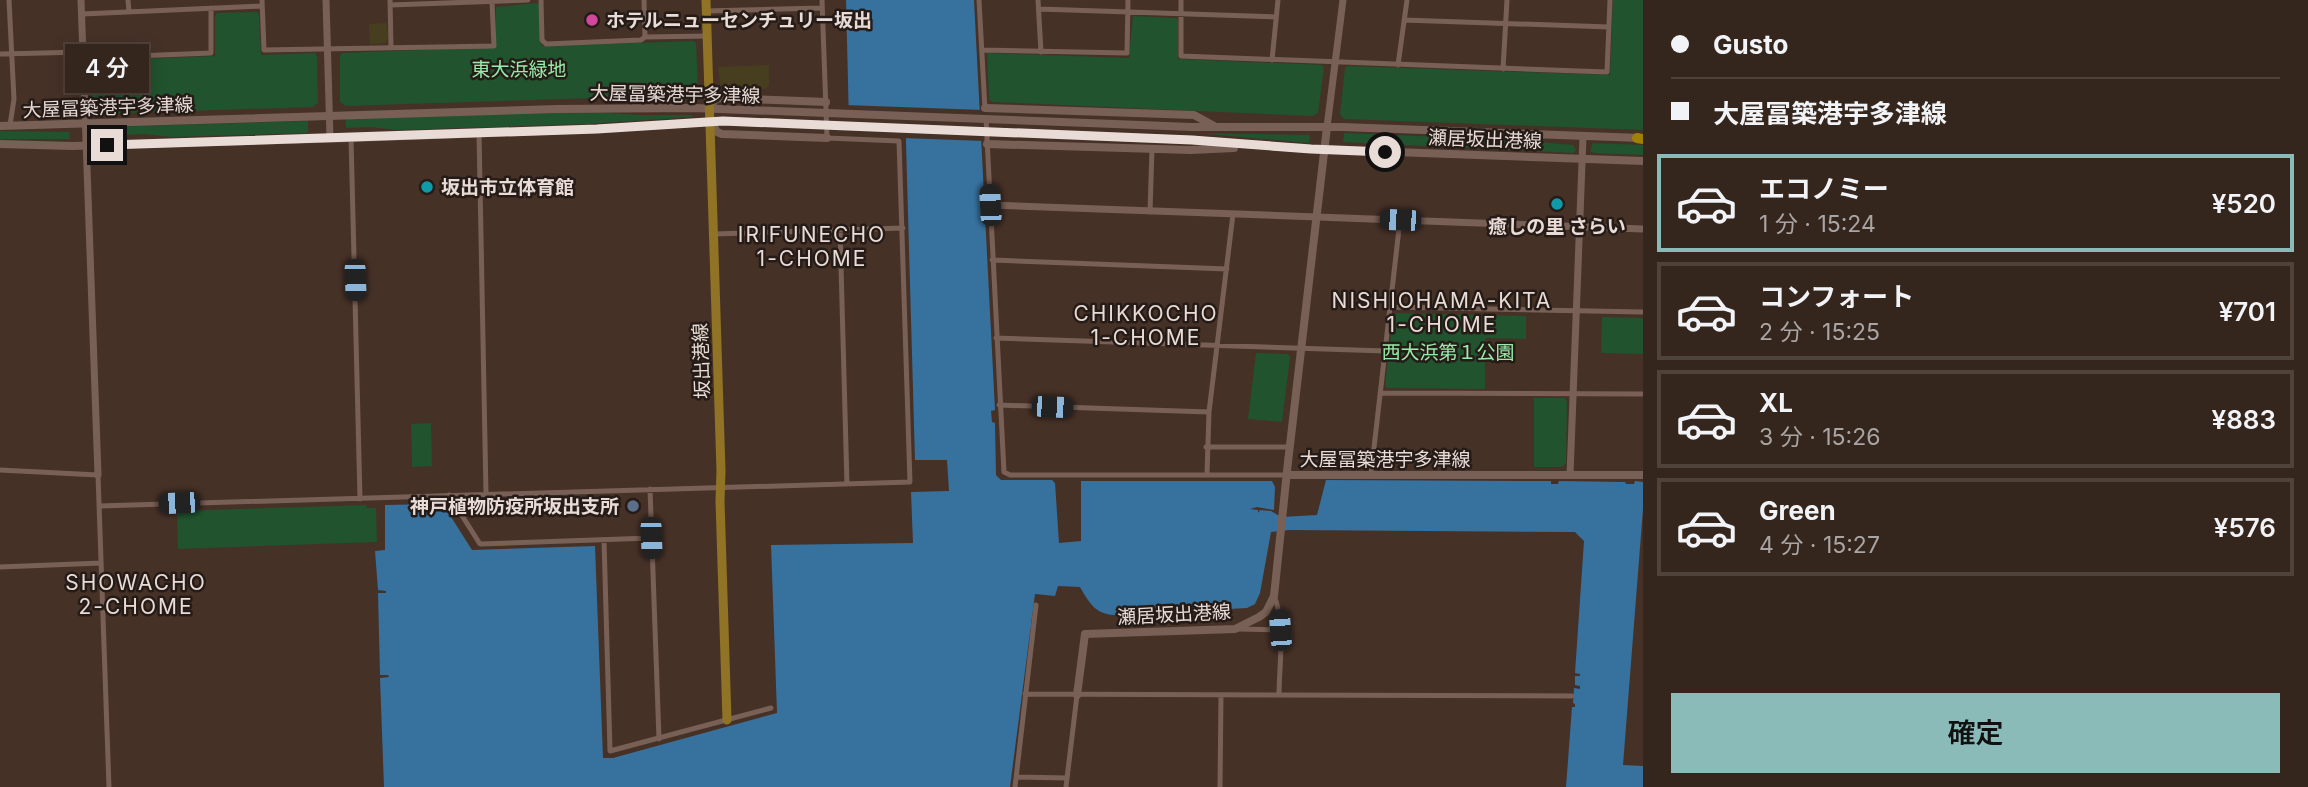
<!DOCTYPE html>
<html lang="ja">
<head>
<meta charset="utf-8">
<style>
  :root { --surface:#34251d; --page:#3c2d26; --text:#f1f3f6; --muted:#a9a5a4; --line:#4e423b; --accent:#8bbbb9 }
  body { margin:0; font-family:Inter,"Noto Sans JP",sans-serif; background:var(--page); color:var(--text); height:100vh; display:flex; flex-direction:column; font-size:26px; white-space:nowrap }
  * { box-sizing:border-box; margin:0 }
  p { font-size:23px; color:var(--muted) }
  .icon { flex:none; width:38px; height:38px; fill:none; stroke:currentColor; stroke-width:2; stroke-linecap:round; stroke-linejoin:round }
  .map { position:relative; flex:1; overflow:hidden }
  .side { display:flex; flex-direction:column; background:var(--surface); width:665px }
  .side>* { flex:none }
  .top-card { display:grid; align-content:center; height:154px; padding:0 28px; background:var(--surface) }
  .end { position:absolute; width:32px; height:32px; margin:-16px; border:9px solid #e9dbd5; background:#111; box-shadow:0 0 0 4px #111 }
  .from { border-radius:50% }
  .bubble { position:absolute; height:49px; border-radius:0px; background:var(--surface); box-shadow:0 4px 18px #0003,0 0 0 2px var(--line); font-size:23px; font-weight:600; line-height:49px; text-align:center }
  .car { position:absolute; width:21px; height:42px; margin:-21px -10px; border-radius:9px; box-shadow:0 0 5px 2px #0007; background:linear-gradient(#222 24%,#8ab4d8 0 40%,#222 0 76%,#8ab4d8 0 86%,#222 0) }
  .top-card b { display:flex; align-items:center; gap:24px; height:66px; font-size:26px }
  .top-card b+b { border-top:2px solid var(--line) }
  .top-card i { width:18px; height:18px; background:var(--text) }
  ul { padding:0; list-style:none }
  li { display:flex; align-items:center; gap:21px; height:98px; margin:0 14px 10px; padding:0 14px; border:4px solid var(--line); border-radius:0px }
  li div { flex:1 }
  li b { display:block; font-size:26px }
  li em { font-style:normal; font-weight:600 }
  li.on { border-color:var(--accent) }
  li>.icon { width:63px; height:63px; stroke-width:1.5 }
  .primary-button { display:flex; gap:14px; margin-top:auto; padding:14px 28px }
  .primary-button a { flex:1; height:80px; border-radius:0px; background:var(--accent); color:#111; font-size:28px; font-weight:600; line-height:80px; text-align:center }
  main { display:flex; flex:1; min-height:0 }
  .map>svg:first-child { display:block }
  .green { fill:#20532e }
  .sand { fill:#463e1e }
  .water { fill:#37719e }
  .pier { fill:#463127 }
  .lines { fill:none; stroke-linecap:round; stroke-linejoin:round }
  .minor { stroke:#796056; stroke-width:5 }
  .tertiary { stroke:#796056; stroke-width:7 }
  .secondary { stroke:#796056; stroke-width:8 }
  .primary { stroke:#907324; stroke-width:9 }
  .motorway { stroke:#a08002; stroke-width:10 }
  .route { stroke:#e9dbd5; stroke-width:9 }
  .hotel-dot { fill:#d1479c; stroke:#251b17; stroke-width:2.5 }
  .culture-dot { fill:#0f9aa8; stroke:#251b17; stroke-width:2.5 }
  .service-dot { fill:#5c6f8a; stroke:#251b17; stroke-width:2.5 }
  .labels { text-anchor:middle; stroke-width:5; stroke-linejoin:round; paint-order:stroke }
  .poi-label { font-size:19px; font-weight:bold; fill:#e9dbd5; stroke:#251b17; text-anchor:start }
  .park-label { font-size:19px; fill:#96eba8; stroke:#251b17 }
  .street-label { font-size:19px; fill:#e9dbd5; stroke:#251b17 }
  .neighbourhood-label { font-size:21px; letter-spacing:2px; fill:#e9dbd5; stroke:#251b17 }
</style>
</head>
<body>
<main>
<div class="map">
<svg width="1643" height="787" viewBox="0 0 1643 787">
  <rect width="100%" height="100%" fill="#463127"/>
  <path class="green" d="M 1613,0 L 1643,0 L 1643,130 L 1344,119 L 1340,114 L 1345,68 L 1347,66 L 1610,75 Z
    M 537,3 L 539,5 L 542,46 L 694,41 L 696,43 L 698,88 L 690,95 L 346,106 L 340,102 L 340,56 L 342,53 L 496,47 L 496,7 Z
    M 257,12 L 259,14 L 261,55 L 315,53 L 317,56 L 318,103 L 313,107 L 96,114 L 92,110 L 89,63 L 91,61 L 215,56 L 215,16 L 217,13 Z
    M 1133,16 L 1176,18 L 1178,20 L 1178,59 L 1322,65 L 1324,68 L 1318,113 L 1312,116 L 993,102 L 989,100 L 987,53 L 1129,58 Z
    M 588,112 L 643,115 L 692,115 L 692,117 L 587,124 L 397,130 L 371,127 L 346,128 L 346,119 Z
    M 308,121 L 308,133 L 172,137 L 144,134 L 106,136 L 106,127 Z
    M 0,131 L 69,132 L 70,139 L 0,139 Z
    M 1197,133 L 1310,135 L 1309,143 Z
    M 1344,133 L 1516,140 L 1573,145 L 1576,150 L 1573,153 L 1343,142 Z
    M 1593,143 L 1643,145 L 1643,155 L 1594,153 L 1590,151 Z
    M 1396,313 L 1526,316 L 1526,339 L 1485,338 L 1485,389 L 1387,388 L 1385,386 L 1393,315 Z
    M 1602,317 L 1643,318 L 1643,354 L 1601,353 Z
    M 1256,353 L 1288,354 L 1290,357 L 1282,422 L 1248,419 Z
    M 1534,398 L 1565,398 L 1567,402 L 1566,464 L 1561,467 L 1534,467 Z
    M 431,423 L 432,466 L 412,467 L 411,424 Z
    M 366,505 L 367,508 L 376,508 L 377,542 L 178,549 L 177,511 Z"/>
  <path class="sand" d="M 387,23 L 388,39 L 385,43 L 370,44 L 369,24 Z
    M 769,65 L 769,86 L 765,89 L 727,91 L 720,84 L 718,67 Z"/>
  <path class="water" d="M 846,0 L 974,0 L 995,410 L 991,411 L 992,422 L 995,423 L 996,475 L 1001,480 L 1052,480 L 1055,483 L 1059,543 L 1081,541 L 1081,481 L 1272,481 L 1275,487 L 1274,510 L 1257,507 L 1250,509 L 1258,510 L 1258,513 L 1260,510 L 1271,511 L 1281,517 L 1317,515 L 1326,480 L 1551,481 L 1551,484 L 1558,484 L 1559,481 L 1625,482 L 1626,484 L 1634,484 L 1635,481 L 1643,482 L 1643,509 L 1623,765 L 1643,766 L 1643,787 L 1566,787 L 1572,707 L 1575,707 L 1575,704 L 1573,703 L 1574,688 L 1580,689 L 1580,686 L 1575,685 L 1575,676 L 1580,676 L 1580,674 L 1575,673 L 1584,541 L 1575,532 L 1289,530 L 1271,532 L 1260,593 L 1255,604 L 1247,608 L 1137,614 L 1136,611 L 1123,611 L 1122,615 C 1098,616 1092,608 1080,587 L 1058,586 L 1055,596 L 1035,594 L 1010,787 L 384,787 L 380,678 L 389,677 L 388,675 L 380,675 L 378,593 L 386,593 L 386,591 L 378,590 L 375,551 L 385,550 L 385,505 L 435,504 L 437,509 L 446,509 L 472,550 L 595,546 L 603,758 L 613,758 L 777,713 L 771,545 L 913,543 L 911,492 L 949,491 L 947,460 L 915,460 L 905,108 L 889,107 L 849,123 Z"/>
  <path class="pier" d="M 845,105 L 983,110 L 985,141 L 902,138 L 901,111 L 892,110 L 893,125 L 846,123 Z"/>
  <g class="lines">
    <path class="minor" d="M 9,0 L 14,99 L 10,125
      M 128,0 L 129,12
      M 262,0 L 264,50 L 494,46 L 492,2
      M 390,0 L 391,46
      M 541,0 L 542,40 L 546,44 L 641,40 L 645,37 L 707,36
      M 644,0 L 645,37
      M 979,0 L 985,109
      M 1038,0 L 1041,52
      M 1181,0 L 1181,56 L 1607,72 L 1610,0
      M 390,5 L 528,0
      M 1039,9 L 1276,17
      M 706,11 L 822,8
      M 82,14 L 262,6
      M 1404,20 L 1609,27
      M 982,50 L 1127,53 L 1128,0
      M 0,54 L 84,52
      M 84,58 L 211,53 L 211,8
      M 1272,60 L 1278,0
      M 1398,65 L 1407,0
      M 1503,69 L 1507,0
      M 986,118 L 1004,472 L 1010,475 L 1287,475
      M 479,133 L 486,494
      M 351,138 L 360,499
      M 1150,212 L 1152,149
      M 840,230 L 847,484
      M 714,234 L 903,228
      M 992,260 L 1227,269
      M 1390,307 L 1643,312
      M 996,338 L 1385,351
      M 1380,393 L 1643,394
      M 999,405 L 1209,412
      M 1206,447 L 1289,447
      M 0,470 L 98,475 L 109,787
      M 1207,474 L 1209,412 L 1233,214
      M 1371,474 L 1400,220
      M 650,489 L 659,739
      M 449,495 L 480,544 L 651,538
      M 99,506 L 910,482 L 899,141 L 827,138 L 822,0
      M 604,540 L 610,751 L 771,708
      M 0,567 L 101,563
      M 1274,596 C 1286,623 1279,666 1279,695
      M 1238,629 L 1280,630
      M 1025,694 L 1572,696
      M 1016,777 L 1067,778
      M 1015,787 L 1036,605
      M 1066,787 L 1077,695
      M 1220,787 L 1221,695"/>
    <path class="tertiary" d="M 81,0 L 98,475
      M 326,0 L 330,138
      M 1327,127 L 1343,0
      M 990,205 C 1207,215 1425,221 1643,229
      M 1570,475 L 1583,137"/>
    <path class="secondary" d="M 985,108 L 1194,115 L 1216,127
      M 710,109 L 715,99 L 720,98 L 826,102
      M 711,122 L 717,132 L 722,134 L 827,138
      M 0,126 L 557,109 L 694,108 L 1192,127 L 1342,127 L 1641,138
      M 0,144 L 72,146 L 351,138 L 597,129 L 723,121 L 1192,140 L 1311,149 L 1643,161
      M 987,144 L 1191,150 L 1234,148
      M 1287,475 L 1643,475
      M 1077,695 L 1085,634 L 1235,629 L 1259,617 L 1266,612 L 1274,596 L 1288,462 L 1327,127"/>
    <path class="primary" d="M 706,0 L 721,471 L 720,501 L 727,720"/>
    <path class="motorway" d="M 1637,138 L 1643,139"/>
  </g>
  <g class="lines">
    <path class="route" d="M 107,145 L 597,129 L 723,121 L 1192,140 L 1311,149 L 1385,152"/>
  </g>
  <circle class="hotel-dot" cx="592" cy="20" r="7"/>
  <g class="culture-dot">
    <circle cx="427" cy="187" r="7"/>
    <circle cx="1557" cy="204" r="7"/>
  </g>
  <circle class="service-dot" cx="633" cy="506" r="7"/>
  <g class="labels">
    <g class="poi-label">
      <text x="606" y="27">ホテルニューセンチュリー坂出</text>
      <text x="441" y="194">坂出市立体育館</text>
      <text x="1557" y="233" text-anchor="middle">癒しの里 さらい</text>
      <text x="619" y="513" text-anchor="end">神戸植物防疫所坂出支所</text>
    </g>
    <g class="park-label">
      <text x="519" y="76">東大浜緑地</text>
      <text x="1448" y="359">西大浜第１公園</text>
    </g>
    <g class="street-label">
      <text transform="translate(675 94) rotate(1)" y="7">大屋冨築港宇多津線</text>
      <text transform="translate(108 107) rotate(-2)" y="7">大屋冨築港宇多津線</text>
      <text transform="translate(1485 139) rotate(2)" y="7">瀬居坂出港線</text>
      <text transform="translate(701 361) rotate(-92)" y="7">坂出港線</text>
      <text x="1385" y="466">大屋冨築港宇多津線</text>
      <text transform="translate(1174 614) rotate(-3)" y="7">瀬居坂出港線</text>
    </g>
    <g class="neighbourhood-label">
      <text x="812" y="242">IRIFUNECHO<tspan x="812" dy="24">1-CHOME</tspan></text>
      <text x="1442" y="308">NISHIOHAMA-KITA<tspan x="1442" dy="24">1-CHOME</tspan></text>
      <text x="1146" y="321">CHIKKOCHO<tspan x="1146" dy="24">1-CHOME</tspan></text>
      <text x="136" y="590">SHOWACHO<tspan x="136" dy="24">2-CHOME</tspan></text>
    </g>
  </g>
</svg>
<i class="end from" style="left:1385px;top:152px"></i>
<i class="end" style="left:107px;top:145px"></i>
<div class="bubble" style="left:65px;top:44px;width:84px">4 分</div>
<i class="car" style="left:990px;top:205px;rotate:357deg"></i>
<i class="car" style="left:1400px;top:220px;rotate:272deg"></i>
<i class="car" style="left:355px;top:280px;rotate:178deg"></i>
<i class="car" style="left:1052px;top:407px;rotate:92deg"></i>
<i class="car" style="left:179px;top:503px;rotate:268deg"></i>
<i class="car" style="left:651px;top:538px;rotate:178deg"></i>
<i class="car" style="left:1280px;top:630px;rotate:356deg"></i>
</div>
<section class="side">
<div class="top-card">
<b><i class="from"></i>Gusto</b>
<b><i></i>大屋冨築港宇多津線</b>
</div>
<ul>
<li class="on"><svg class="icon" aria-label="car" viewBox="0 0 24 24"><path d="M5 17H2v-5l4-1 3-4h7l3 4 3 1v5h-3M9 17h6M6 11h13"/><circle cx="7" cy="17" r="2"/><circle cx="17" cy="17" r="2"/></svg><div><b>エコノミー</b><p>1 分 · 15:24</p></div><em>¥520</em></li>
<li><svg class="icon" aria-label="car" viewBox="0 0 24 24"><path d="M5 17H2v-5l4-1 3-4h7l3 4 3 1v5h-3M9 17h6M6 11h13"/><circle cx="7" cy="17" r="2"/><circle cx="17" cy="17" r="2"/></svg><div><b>コンフォート</b><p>2 分 · 15:25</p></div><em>¥701</em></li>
<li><svg class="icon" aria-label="car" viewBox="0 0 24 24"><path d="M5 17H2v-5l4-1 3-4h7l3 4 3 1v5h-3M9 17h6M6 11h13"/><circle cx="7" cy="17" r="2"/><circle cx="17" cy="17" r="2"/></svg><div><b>XL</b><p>3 分 · 15:26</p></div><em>¥883</em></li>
<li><svg class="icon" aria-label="car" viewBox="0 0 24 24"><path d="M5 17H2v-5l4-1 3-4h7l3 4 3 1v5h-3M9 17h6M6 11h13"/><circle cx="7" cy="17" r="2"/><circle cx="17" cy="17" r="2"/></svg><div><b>Green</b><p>4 分 · 15:27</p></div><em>¥576</em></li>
</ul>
<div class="primary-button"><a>確定</a></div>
</section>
</main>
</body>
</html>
